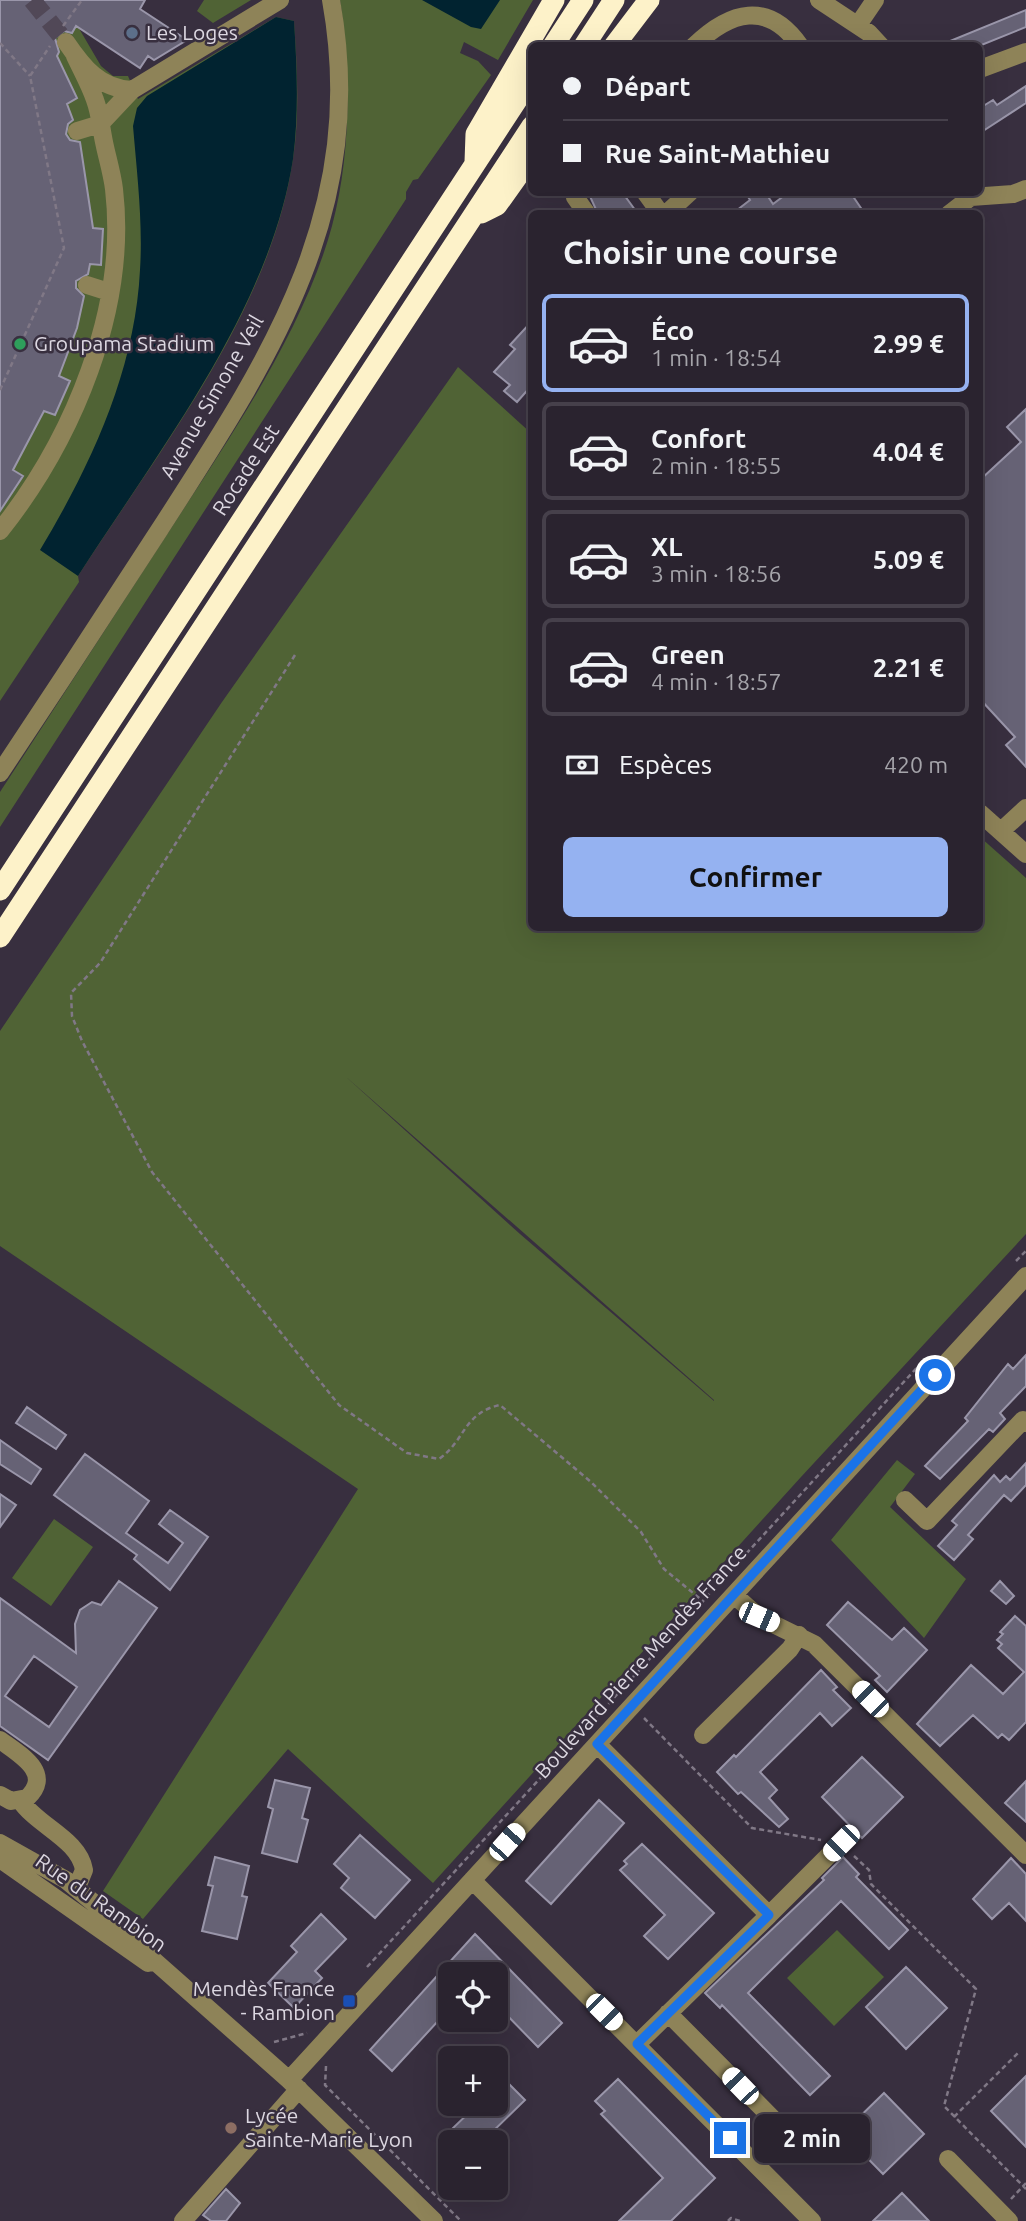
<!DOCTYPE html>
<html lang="fr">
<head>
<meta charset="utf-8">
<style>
  :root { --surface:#2a232f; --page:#322b37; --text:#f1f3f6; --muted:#a5a4aa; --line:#46404b; --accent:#95b2f1 }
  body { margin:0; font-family:Ubuntu,sans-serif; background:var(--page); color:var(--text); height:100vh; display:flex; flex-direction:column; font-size:26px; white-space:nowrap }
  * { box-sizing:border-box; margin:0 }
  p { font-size:23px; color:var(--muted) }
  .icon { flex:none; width:38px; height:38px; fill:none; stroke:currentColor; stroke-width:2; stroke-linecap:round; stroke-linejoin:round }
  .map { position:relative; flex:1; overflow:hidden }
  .side { position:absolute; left:528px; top:210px; width:455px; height:721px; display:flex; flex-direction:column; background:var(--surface); border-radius:10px; box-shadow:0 7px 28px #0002,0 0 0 2px var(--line) }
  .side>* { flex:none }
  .hud { position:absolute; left:528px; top:42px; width:455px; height:154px; border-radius:10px; box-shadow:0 7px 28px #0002,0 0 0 2px var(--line); display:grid; align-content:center; height:154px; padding:0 35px; background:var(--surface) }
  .buttons { position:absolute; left:438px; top:1962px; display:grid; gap:14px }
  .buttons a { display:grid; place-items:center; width:70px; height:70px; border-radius:10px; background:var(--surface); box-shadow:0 7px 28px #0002,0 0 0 2px var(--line); font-size:35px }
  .end { position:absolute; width:32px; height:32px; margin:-16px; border:9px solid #1a73e8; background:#fff; box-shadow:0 0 0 4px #fff }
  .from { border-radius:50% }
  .bubble { position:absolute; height:49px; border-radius:10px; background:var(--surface); box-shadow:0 7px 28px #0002,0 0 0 2px var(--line); font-size:23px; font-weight:600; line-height:49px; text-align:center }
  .car { position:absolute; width:21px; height:42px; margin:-21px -10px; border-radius:9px; box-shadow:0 0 5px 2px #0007; background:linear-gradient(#fff 24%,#345 0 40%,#fff 0 76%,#345 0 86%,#fff 0) }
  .hud b { display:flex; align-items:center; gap:24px; height:66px; font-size:26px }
  .hud b+b { border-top:2px solid var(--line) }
  .hud i { width:18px; height:18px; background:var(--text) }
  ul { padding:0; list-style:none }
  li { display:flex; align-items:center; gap:21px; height:98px; margin:0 14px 10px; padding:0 21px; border:4px solid var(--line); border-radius:10px }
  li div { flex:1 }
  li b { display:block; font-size:26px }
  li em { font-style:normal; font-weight:600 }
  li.active { border-color:var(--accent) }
  li>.icon { width:63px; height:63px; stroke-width:1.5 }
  h2 { padding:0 35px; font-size:32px; line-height:84px }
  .pay { display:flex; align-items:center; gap:18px; height:77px; padding:0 35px; font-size:26px }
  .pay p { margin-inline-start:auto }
  .primary-button { display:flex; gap:14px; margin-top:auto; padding:14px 35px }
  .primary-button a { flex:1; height:80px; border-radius:10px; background:var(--accent); color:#111; font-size:28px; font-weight:600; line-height:80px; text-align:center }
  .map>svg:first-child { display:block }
  .green { fill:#506335; fill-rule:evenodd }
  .water { fill:#012330 }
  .building { fill:#666275; stroke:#9a96aa; stroke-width:2; fill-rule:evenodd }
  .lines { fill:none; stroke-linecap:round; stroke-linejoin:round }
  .minor-tunnel { stroke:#514857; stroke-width:18; stroke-dasharray:18 9; stroke-linecap:butt }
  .path { stroke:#807886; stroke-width:2.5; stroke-dasharray:5 3.5; stroke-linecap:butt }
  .minor { stroke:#8e8358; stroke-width:18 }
  .highway { stroke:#fdf2c9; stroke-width:21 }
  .route { stroke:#1a73e8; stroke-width:9 }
  .service-dot { fill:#5c6f8a; stroke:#382f3f; stroke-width:2.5 }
  .leisure-dot { fill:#2e9e5b; stroke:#382f3f; stroke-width:2.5 }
  .transit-dot { fill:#1a4fb4; stroke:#382f3f; stroke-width:2.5 }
  .education-dot { fill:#8d6e63; stroke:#382f3f; stroke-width:2.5 }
  .labels { text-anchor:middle; stroke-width:5; stroke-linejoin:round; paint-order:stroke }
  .poi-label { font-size:21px; fill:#dcd7e1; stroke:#382f3f; text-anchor:start }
  .street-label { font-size:21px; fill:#dcd7e1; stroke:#382f3f }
</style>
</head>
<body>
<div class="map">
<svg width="1026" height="2221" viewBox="0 0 1026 2221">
  <rect width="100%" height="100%" fill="#382f3f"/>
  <path class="green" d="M 0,0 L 77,25 L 101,66 L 113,76 L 128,76 L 138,99 L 276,17 L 294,21 C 297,67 300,113 293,159 C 270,312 160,449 78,576 L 79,582 L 0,701 Z
    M 204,0 L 251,0 L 213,23 L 197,11 Z
    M 340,0 L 533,0 L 498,60 L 464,42 L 460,53 L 478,61 L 491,75 L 418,179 L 413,180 L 406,192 L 406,199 L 0,827 L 0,792 C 60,700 119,608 179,516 C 235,430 305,326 332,226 C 351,156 351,71 340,0 Z
    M 458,367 L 532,434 L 532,928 L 980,928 L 980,837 L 1026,878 L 1026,1234 L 801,1477 L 433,1883 L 288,1749 L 143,1919 L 103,1891 L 358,1489 L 0,1246 L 0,1031 L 222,702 ZM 345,1076 L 714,1400 L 714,1401 L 520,1234 Z
    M 897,1460 L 915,1474 L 890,1507 L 966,1579 L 924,1638 L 831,1540 Z
    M 54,1519 L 93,1547 L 51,1606 L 12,1578 Z
    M 837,1930 L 884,1977 L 834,2026 L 787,1978 Z"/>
  <path class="water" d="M 422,0 L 500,0 L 481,29 L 471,27 Z
    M 276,17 L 294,21 C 297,67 299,113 293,159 C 270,309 159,450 78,576 L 40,550 C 91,465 135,371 140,270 C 143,222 137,174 133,126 L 137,108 L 147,96 Z"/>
  <path class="building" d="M 0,0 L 145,0 L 140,9 L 187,40 L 154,60 L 148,56 L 140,68 L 76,26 L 72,33 L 64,31 L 55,38 L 59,52 L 57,56 L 77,98 L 67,104 L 73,120 L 68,124 L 66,134 L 70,140 L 80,142 L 93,228 L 103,229 L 101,265 L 90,264 L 88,274 L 76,281 L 76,288 L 84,296 L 77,328 L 59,376 L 70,381 L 55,415 L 44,411 L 13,470 L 23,476 L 0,511 Z
    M 1026,10 L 1026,27 L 979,46 L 938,46 Z
    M 1026,86 L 1026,103 L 980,133 L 980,108 L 993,100 L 997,105 Z
    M 588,192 L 622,192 L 638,214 L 598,214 Z
    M 745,192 L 765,192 L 773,204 L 789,192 L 850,192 L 865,214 L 732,214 L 750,200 Z
    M 532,321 L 532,385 L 517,402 L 504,391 L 510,385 L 494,372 L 515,349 L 510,345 Z
    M 1026,409 L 1026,767 L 1006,745 L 1015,737 L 980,699 L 980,480 L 1021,442 L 1007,427 Z
    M 1026,1355 L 1026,1386 L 1000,1413 L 1005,1419 L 993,1432 L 989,1429 L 940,1479 L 925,1466 L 968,1421 L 965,1418 L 1008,1364 L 1013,1369 Z
    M 27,1407 L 66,1435 L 56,1449 L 16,1423 Z
    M 0,1440 L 41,1469 L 31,1484 L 0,1464 Z
    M 85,1454 L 149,1501 L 126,1533 L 168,1563 L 183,1543 L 159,1524 L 170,1510 L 208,1537 L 170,1590 L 134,1559 L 137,1555 L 54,1495 Z
    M 1026,1463 L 1026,1485 L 1011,1501 L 1004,1495 L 968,1535 L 973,1539 L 954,1560 L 938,1546 L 957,1525 L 952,1521 L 994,1475 L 1000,1482 L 1006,1476 L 1010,1480 Z
    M 0,1494 L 16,1505 L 0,1527 Z
    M 119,1581 L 157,1608 L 48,1760 L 0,1726 L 0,1598 L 76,1653 L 75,1624 L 80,1610 L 92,1602 L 101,1605 ZM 34,1656 L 77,1687 L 49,1727 L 5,1696 Z
    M 1000,1581 L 1014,1596 L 1006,1604 L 991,1591 Z
    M 848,1602 L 892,1640 L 904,1628 L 927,1650 L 887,1692 L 875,1680 L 880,1676 L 827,1625 Z
    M 1015,1616 L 1026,1626 L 1026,1722 L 1009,1740 L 1002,1734 L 998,1738 L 973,1715 L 940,1746 L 917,1724 L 971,1665 L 1003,1694 L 1024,1672 L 998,1648 L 1002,1644 L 997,1640 L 1003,1634 L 1000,1632 Z
    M 821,1670 L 837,1687 L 833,1690 L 851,1708 L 832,1726 L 820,1713 L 760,1772 L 777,1790 L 769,1798 L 788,1819 L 779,1827 L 741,1792 L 738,1794 L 717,1772 L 734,1755 L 736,1757 Z
    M 862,1757 L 903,1797 L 862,1838 L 822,1797 Z
    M 275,1780 L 310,1788 L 302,1818 L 308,1820 L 297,1862 L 262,1853 L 273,1809 L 268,1807 Z
    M 1026,1781 L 1026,1822 L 1005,1803 Z
    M 599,1800 L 624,1823 L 551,1904 L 526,1881 Z
    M 360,1835 L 410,1880 L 375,1918 L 341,1888 L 349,1878 L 334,1864 Z
    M 642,1844 L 714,1913 L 668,1959 L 644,1936 L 665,1915 L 620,1870 L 627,1864 L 624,1861 Z
    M 215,1857 L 249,1866 L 242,1896 L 247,1897 L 237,1939 L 202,1931 L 213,1886 L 208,1885 Z
    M 843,1857 L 859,1874 L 856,1877 L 908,1930 L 889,1949 L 841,1901 L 748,1993 L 830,2076 L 810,2095 L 722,2005 L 720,2008 L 705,1993 L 824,1880 L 822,1878 Z
    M 1011,1858 L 1026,1874 L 1026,1921 L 1009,1903 L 992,1919 L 973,1899 Z
    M 321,1914 L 346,1939 L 315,1971 L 322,1978 L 294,2008 L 268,1983 L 297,1952 L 291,1946 Z
    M 475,1934 L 562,2023 L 538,2047 L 495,2003 L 495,1974 L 450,1974 L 450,2008 L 392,2071 L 370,2050 Z
    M 906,1967 L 947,2008 L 906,2049 L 866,2007 Z
    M 1026,2076 L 1026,2147 L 991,2111 Z
    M 503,2078 L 525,2100 L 482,2142 L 464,2142 L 452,2129 L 478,2104 L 495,2104 L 495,2086 Z
    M 618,2079 L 715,2178 L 671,2221 L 619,2221 L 663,2178 L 601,2114 L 605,2111 L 595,2101 Z
    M 884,2093 L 924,2134 L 883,2174 L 843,2133 Z
    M 226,2189 L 240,2203 L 226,2221 L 211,2221 L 203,2215 Z
    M 902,2193 L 929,2221 L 873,2221 Z"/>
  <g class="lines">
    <path class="minor-tunnel" d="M 32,0 L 66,42"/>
    <path class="path" d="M 63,26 L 82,0
      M 0,43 L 30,76
      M 0,390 L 64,248 L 30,76 L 50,46
      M 295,655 L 100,963 L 71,993 L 72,1016 L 82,1041 L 152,1172 L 339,1405 L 407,1453 L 439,1459 C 466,1440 463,1413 500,1405 L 591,1482 L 641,1532 L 664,1569 L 704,1602
      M 1016,1261 L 1026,1251
      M 644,1718 L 752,1828 L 821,1840
      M 854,1856 L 869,1870 L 871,1884 L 976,1989 L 944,2106 L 1026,2189
      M 367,1967 L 923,1361
      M 274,2042 L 307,2033
      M 326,2066 L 325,2085 L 461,2221
      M 954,2117 L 1019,2052
      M 1011,2199 L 1026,2183
      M 728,2221 L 731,2218 L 740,2221"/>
    <path class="minor" d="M 819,0 L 869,33 L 881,46
      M 858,25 L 875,0
      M 66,42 C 83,67 100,89 132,90
      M 694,46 C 730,11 768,0 800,46
      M 980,69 L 1026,52
      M 77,131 L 100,124 L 132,90 L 280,0
      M 577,192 L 575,197 L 587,214
      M 645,192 L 661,214
      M 666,214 L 690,192
      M 949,214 L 971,197 L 1013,194 L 1026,189
      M 87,285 L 109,292
      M 0,531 C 73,439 128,309 114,189 C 112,173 107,157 104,142 C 101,128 100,113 95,100 C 90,85 82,71 75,56
      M 0,773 C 54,692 107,611 160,529 C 269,360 369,211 331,0
      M 980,813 L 1026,854
      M 1001,831 L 1026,808
      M 905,1500 L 927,1521 L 1023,1420 L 1026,1423
      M 734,1595 L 759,1617 L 814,1644 L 1026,1855
      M 703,1735 L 790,1649 L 799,1635
      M 0,1740 C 19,1754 54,1773 27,1798 L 11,1801 L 0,1795
      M 597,1744 L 769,1915 L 637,2044
      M 20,1800 C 37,1826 79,1839 84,1870 L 77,1887
      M 0,1843 L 66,1880 L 129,1932 L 150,1957 L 289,2080 L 434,2221
      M 0,1859 L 148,1963
      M 472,1880 L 812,2221
      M 769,1915 L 841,1843
      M 668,2013 L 776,2122
      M 289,2080 L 1026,1276
      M 948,2159 L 1009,2221
      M 183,2221 L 299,2089"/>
    <path class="highway" d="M 553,46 L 583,0
      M 584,46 L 614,0
      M 614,46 L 649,0
      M 475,162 L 476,134 L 554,0
      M 481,213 L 497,205 L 532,156
      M 0,890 L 532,77
      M 0,937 L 532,126"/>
  </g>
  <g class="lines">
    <path class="route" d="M 730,2138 L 637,2044 L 769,1915 L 597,1744 L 935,1375"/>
  </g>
  <circle class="service-dot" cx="132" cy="33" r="7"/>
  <circle class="leisure-dot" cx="20" cy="344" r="7"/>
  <rect class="transit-dot" x="342" y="1994" width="14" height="14" rx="3.5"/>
  <circle class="education-dot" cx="231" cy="2128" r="7"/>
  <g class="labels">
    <g class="poi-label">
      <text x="146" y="40">Les Loges</text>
      <text x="34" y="351">Groupama Stadium</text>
      <text x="335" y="1996" text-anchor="end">Mendès France<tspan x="335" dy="24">- Rambion</tspan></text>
      <text x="245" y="2123">Lycée<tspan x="245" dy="24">Sainte-Marie Lyon</tspan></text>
    </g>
    <g class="street-label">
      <text transform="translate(212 397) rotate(-60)" y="7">Avenue Simone Veil</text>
      <text transform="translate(246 470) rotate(-57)" y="7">Rocade Est</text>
      <text transform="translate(641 1662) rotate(-48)" y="7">Boulevard Pierre Mendès France</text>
      <text transform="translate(101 1903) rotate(35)" y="7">Rue du Rambion</text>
    </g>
  </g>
</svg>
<div class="buttons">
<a><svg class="icon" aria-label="locate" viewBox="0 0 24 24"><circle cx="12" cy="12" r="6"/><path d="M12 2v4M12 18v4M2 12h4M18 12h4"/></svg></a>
<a>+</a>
<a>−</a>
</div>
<i class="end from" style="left:935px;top:1375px"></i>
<i class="end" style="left:730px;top:2138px"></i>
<div class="bubble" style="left:754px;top:2114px;width:116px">2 min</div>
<i class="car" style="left:759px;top:1617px;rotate:113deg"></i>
<i class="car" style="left:870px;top:1699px;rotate:315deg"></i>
<i class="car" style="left:507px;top:1842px;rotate:42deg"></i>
<i class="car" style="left:841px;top:1843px;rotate:225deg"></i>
<i class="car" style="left:604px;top:2012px;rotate:135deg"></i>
<i class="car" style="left:740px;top:2086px;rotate:316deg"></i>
<div class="hud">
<b><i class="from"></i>Départ</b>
<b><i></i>Rue Saint-Mathieu</b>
</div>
<section class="side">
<h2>Choisir une course</h2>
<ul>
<li class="active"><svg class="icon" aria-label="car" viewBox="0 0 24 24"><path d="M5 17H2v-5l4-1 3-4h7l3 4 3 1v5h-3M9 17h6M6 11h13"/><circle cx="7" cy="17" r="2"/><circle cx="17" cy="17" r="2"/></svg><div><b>Éco</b><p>1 min · 18:54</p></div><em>2.99 €</em></li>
<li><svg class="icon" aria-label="car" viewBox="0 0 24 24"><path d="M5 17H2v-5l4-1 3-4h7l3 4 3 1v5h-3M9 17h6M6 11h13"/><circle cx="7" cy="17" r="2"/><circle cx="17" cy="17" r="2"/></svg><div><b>Confort</b><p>2 min · 18:55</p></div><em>4.04 €</em></li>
<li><svg class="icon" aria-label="car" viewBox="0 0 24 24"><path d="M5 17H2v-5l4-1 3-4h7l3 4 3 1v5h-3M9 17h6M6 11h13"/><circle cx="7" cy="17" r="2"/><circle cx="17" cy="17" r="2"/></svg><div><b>XL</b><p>3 min · 18:56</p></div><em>5.09 €</em></li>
<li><svg class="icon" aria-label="car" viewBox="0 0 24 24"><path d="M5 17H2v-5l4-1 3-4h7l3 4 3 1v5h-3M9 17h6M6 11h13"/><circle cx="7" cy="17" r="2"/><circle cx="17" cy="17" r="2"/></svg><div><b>Green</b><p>4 min · 18:57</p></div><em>2.21 €</em></li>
</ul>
<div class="pay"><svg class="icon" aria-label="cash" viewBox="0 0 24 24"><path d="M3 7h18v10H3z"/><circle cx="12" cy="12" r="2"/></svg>Espèces<p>420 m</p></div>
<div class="primary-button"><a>Confirmer</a></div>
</section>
</div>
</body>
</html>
